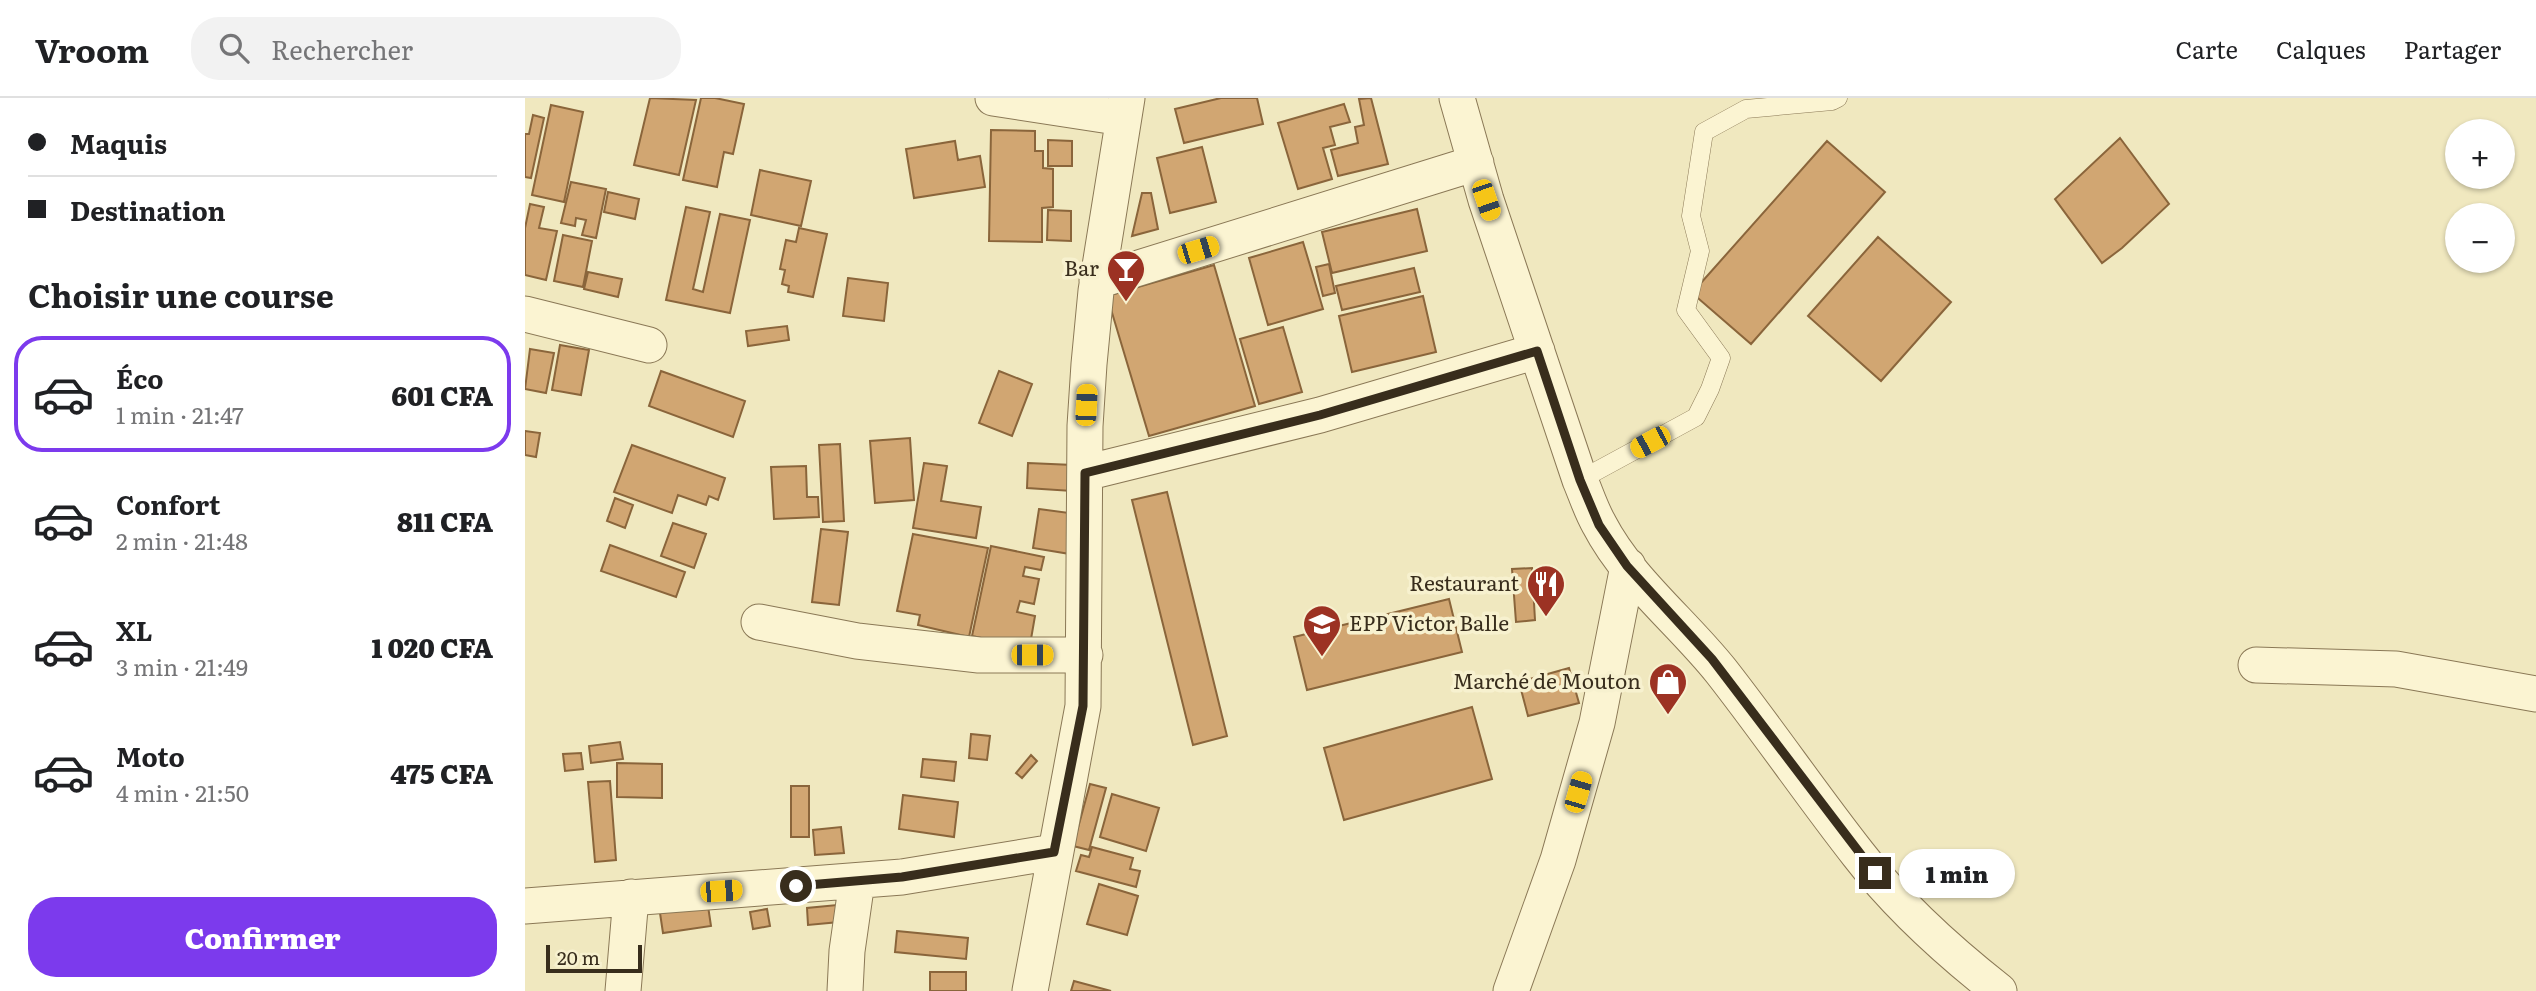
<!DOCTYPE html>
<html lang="fr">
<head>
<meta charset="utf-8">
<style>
  :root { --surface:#fff; --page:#f2f2f2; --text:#202124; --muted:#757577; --line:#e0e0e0; --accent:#7c3aed }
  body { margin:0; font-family:Literata,serif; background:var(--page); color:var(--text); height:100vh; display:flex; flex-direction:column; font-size:26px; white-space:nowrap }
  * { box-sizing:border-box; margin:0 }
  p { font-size:23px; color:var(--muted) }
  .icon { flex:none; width:38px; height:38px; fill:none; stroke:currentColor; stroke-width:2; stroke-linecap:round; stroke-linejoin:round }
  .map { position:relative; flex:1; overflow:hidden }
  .side { display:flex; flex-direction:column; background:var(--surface); width:525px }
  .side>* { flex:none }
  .banner { display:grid; align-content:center; height:154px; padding:0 28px; background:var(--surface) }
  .controls { position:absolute; left:1920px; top:21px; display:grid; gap:14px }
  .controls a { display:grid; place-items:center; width:70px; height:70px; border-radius:50%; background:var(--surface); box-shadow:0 2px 5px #0004; font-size:35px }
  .scale { position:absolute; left:21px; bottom:18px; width:96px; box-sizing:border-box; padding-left:7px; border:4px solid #382d1c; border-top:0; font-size:19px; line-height:24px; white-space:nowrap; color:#382d1c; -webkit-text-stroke:5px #f7f1cf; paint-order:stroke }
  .end { position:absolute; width:32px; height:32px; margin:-16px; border:9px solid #382d1c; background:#fff; box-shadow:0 0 0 4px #fff }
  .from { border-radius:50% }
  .bubble { position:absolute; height:49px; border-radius:24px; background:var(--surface); box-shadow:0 2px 5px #0004; font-size:23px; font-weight:800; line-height:49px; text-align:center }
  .car { position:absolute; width:21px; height:42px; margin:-21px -10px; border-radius:9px; box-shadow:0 0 5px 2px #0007; background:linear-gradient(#f5c518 24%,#345 0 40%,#f5c518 0 76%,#345 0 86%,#f5c518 0) }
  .banner b { display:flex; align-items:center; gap:24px; height:66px; font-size:26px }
  .banner b+b { border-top:2px solid var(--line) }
  .banner i { width:18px; height:18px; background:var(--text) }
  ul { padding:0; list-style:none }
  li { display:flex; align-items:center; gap:21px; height:116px; margin:0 14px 10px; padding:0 14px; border:4px solid transparent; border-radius:28px }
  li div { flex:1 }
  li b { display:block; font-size:26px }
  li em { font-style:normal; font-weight:800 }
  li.selected { border-color:var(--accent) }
  li>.icon { width:63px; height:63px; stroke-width:1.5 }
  h2 { padding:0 28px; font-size:32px; line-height:84px }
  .button { display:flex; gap:14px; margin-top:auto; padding:14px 28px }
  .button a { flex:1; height:80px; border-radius:28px; background:var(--accent); color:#fff; font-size:28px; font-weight:800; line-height:80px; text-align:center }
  header { display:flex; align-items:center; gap:42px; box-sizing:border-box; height:98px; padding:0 35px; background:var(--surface); border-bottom:2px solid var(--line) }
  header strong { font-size:33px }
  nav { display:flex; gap:38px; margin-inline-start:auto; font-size:24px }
  .search { width:490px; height:63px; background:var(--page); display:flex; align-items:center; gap:18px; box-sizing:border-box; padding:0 24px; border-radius:28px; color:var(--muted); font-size:26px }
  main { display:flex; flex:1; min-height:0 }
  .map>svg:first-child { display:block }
  .building { fill:#d1a672; stroke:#8a653b; stroke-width:2 }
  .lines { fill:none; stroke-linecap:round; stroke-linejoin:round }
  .lane-casing { stroke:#8a7856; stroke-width:19 }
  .street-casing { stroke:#8a7856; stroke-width:37 }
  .lane { stroke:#fbf4d2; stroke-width:18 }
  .street { stroke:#fbf4d2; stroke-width:35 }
  .route { stroke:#382d1c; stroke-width:9 }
  .labels { text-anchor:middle; stroke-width:7; stroke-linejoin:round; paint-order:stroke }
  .poi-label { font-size:21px; fill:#382d1c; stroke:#f7f1cf; text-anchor:end }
</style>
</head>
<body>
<header>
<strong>Vroom</strong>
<div class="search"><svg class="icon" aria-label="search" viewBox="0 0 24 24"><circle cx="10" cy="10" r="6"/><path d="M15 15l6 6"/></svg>Rechercher</div>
<nav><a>Carte</a><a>Calques</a><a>Partager</a></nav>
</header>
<main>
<section class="side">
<div class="banner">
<b><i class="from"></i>Maquis</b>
<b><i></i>Destination</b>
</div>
<h2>Choisir une course</h2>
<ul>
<li class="selected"><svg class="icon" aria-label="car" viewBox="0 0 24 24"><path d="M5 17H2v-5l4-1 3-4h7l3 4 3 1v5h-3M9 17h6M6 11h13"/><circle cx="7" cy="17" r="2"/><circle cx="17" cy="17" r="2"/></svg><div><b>Éco</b><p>1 min · 21:47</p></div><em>601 CFA</em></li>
<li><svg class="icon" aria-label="car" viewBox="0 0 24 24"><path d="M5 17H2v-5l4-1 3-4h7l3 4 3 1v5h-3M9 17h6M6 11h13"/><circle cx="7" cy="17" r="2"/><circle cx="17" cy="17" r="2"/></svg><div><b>Confort</b><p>2 min · 21:48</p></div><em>811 CFA</em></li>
<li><svg class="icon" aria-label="car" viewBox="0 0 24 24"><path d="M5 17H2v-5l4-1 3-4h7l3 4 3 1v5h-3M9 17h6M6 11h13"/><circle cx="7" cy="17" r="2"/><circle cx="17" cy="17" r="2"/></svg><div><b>XL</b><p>3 min · 21:49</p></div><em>1 020 CFA</em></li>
<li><svg class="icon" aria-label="car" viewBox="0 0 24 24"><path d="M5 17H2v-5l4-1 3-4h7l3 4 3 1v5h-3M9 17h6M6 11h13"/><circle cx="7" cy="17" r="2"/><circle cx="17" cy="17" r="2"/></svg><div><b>Moto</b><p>4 min · 21:50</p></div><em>475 CFA</em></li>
</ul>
<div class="button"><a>Confirmer</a></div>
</section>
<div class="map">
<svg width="2011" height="893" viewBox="0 0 2011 893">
  <rect width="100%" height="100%" fill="#f0e8bf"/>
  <path class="building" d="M 125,0 L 171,2 L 154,77 L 109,67 Z
    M 176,0 L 190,0 L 219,6 L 208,56 L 199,54 L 192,89 L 158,82 Z
    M 696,0 L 732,0 L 738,26 L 659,45 L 650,11 Z
    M 846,0 L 863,66 L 813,78 L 806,52 L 833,45 L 830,29 L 839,27 L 834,1 Z
    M 819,6 L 825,24 L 805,29 L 810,47 L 798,50 L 807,81 L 773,91 L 753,25 Z
    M 26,7 L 58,14 L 39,104 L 7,97 Z
    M 8,17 L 19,20 L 6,80 L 0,79 L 0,36 L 4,36 Z
    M 466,32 L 510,33 L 510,53 L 518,53 L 518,70 L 528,71 L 528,109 L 517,110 L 517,144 L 464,143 Z
    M 1595,40 L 1644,106 L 1597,150 L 1577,165 L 1530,101 Z
    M 523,42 L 547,43 L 547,68 L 523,68 Z
    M 430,43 L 433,62 L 455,58 L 460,89 L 389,100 L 381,51 Z
    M 1302,43 L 1360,94 L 1226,246 L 1167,195 Z
    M 677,49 L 691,104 L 645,115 L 632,60 Z
    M 235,72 L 286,83 L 276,128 L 226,117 Z
    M 46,84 L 81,91 L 71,140 L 57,137 L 61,122 L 51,120 L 50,128 L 36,125 Z
    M 83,94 L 114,101 L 110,121 L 79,114 Z
    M 617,95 L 626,95 L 633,131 L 607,138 Z
    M 5,106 L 19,109 L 14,130 L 32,133 L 21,182 L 0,177 L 0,130 Z
    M 161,109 L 185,114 L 168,191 L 178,194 L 195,116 L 225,122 L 205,215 L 141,202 Z
    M 892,111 L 902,153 L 807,175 L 797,134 Z
    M 523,112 L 546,113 L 546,143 L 522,142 Z
    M 274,130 L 302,136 L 288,199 L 263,194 L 264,188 L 257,186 L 260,172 L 255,171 L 261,142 L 271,144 Z
    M 38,137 L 67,143 L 58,189 L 29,183 Z
    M 1353,139 L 1426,204 L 1356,283 L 1283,218 Z
    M 778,144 L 798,211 L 743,227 L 724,160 Z
    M 804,166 L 810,195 L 798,198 L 791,169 Z
    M 689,167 L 730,308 L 624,338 L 582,198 Z
    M 889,170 L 895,194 L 817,212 L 811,188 Z
    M 63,174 L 97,181 L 93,199 L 59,191 Z
    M 323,180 L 363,185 L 359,223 L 318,218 Z
    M 898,198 L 911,254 L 827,274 L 814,218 Z
    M 262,228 L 264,242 L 223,248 L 221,233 Z
    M 758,229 L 777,294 L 734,306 L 715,241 Z
    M 35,247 L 64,252 L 56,297 L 27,292 Z
    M 5,251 L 29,255 L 21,295 L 0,291 Z
    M 136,273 L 220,303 L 208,339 L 124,308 Z
    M 474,273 L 507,286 L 487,338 L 454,325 Z
    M 0,333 L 15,335 L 11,359 L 0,357 Z
    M 385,340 L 389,402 L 350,405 L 345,343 Z
    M 315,346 L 319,423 L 298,424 L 294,347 Z
    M 107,347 L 200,380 L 193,402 L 184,398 L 181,407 L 153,397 L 147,415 L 89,394 Z
    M 399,365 L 422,368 L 416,403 L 456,409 L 451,440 L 388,430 Z
    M 503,365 L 548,367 L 547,393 L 502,390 Z
    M 281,368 L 282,399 L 293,399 L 294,419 L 249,421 L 246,369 Z
    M 642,394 L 702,638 L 668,647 L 607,402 Z
    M 90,400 L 108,407 L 100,430 L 82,423 Z
    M 514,411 L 552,416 L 545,456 L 508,450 Z
    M 148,425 L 181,436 L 169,470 L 136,458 Z
    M 296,431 L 323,434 L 314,507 L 287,504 Z
    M 388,436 L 463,450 L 444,539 L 393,527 L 395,517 L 372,513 Z
    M 85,447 L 160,474 L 151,499 L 76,473 Z
    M 466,448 L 519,459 L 516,472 L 500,469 L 498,478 L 514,481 L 509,506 L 495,503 L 492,514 L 510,518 L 506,541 L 494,548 L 447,538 Z
    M 1007,470 L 1010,522 L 991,524 L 987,471 Z
    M 924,501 L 937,554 L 782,592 L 769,539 Z
    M 1044,570 L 1054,605 L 1003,618 L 994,584 Z
    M 947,609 L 967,681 L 819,722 L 799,650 Z
    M 446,636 L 465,638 L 462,662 L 444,660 Z
    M 95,644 L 98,661 L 66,665 L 64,648 Z
    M 56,655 L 58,671 L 40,673 L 38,656 Z
    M 506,657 L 512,663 L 497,680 L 491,675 Z
    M 398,661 L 431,664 L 429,683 L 396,679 Z
    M 92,665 L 137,666 L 137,700 L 92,699 Z
    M 85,683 L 91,762 L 70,764 L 63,684 Z
    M 565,686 L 581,690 L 564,752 L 548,748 Z
    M 266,688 L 284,688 L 284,739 L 266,739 Z
    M 587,696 L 634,710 L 621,753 L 575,739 Z
    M 378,697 L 433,704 L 429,739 L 374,731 Z
    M 316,729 L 319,755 L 290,757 L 288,732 Z
    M 567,749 L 608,760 L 605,771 L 615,773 L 611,789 L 551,773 L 556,757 L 564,759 Z
    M 574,786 L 613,798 L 602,837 L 562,826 Z
    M 312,807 L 314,824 L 283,827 L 282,810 Z
    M 183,808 L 186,828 L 138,835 L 135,815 Z
    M 242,811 L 245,828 L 228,831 L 225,814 Z
    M 372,833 L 443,840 L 441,861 L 370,854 Z
    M 405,874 L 441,874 L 441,893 L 405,893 Z
    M 549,883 L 586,893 L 546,893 Z"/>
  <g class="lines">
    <defs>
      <path id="lane" d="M 1055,382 L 1171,319 L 1185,291 L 1196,260 L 1161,212 L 1175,153 L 1166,118 L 1179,34 L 1221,11 L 1307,3 L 1313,0"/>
      <path id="street" d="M 468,0 L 598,20
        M 932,0 L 961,102 L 1055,382 C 1061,396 1066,412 1074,426 C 1103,482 1157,524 1196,573 C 1243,633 1286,696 1333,756 C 1373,808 1423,853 1474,893
        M 572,183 L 951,65
        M 0,216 L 124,247
        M 560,375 L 795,317 L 1012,253
        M 234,524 L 332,543 L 454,557 L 560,557
        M 1731,567 L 1871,571 L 2011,596
        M 0,808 L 377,779 L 529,754
        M 98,893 L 106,799
        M 320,893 L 322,853 L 332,783
        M 505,893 L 558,608 L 560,328 L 564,266 L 571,193 L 602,0
        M 986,893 L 1033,762 L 1072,625 L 1103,468"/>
    </defs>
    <use href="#lane" class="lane-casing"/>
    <use href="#street" class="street-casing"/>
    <use href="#lane" class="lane"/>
    <use href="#street" class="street"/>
  </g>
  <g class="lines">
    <path class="route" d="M 271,788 L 377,779 L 529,754 L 558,608 L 560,375 L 795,317 L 1012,253 L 1055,382 L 1074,427 L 1102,468 L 1187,561 L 1350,775"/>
  </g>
  <defs>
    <symbol id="bar-pin" viewBox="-11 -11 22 30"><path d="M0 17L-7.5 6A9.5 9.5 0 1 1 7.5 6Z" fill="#9c3223" stroke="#f7f1cf"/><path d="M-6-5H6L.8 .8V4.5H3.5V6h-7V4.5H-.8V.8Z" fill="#fff"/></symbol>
    <symbol id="restaurant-pin" viewBox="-11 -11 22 30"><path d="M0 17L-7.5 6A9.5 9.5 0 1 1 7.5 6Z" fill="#9c3223" stroke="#f7f1cf"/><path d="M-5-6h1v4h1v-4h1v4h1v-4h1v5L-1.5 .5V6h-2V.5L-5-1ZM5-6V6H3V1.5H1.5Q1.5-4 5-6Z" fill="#fff"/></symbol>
    <symbol id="school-pin" viewBox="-11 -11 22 30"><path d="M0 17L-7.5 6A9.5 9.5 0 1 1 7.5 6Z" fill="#9c3223" stroke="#f7f1cf"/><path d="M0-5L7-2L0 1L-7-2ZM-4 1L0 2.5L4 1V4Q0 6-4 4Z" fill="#fff"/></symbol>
    <symbol id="shop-pin" viewBox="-11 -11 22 30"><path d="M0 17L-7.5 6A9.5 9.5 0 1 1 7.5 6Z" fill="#9c3223" stroke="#f7f1cf"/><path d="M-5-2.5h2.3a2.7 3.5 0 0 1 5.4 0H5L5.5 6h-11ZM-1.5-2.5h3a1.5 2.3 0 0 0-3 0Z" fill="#fff"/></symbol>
  </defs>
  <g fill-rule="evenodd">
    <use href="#bar-pin" x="579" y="149" width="44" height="60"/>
    <use href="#restaurant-pin" x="999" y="464" width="44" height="60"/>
    <use href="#school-pin" x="775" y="504" width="44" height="60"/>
    <use href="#shop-pin" x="1121" y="562" width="44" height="60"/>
  </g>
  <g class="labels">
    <g class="poi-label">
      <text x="574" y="178">Bar</text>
      <text x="994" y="493">Restaurant</text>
      <text x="824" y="533" text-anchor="start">EPP Victor Balle</text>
      <text x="1116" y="591">Marché de Mouton</text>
    </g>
  </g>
</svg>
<div class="controls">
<a>+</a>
<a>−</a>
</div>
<div class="scale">20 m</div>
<i class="end from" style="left:271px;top:788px"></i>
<i class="end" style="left:1350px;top:775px"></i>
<div class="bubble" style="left:1374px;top:751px;width:116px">1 min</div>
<i class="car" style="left:961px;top:102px;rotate:161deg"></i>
<i class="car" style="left:673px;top:152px;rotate:73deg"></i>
<i class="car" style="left:561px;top:307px;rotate:3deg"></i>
<i class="car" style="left:1125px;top:344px;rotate:242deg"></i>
<i class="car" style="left:507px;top:557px;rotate:90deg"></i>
<i class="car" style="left:1053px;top:694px;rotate:16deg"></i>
<i class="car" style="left:196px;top:793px;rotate:86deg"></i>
</div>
</main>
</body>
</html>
